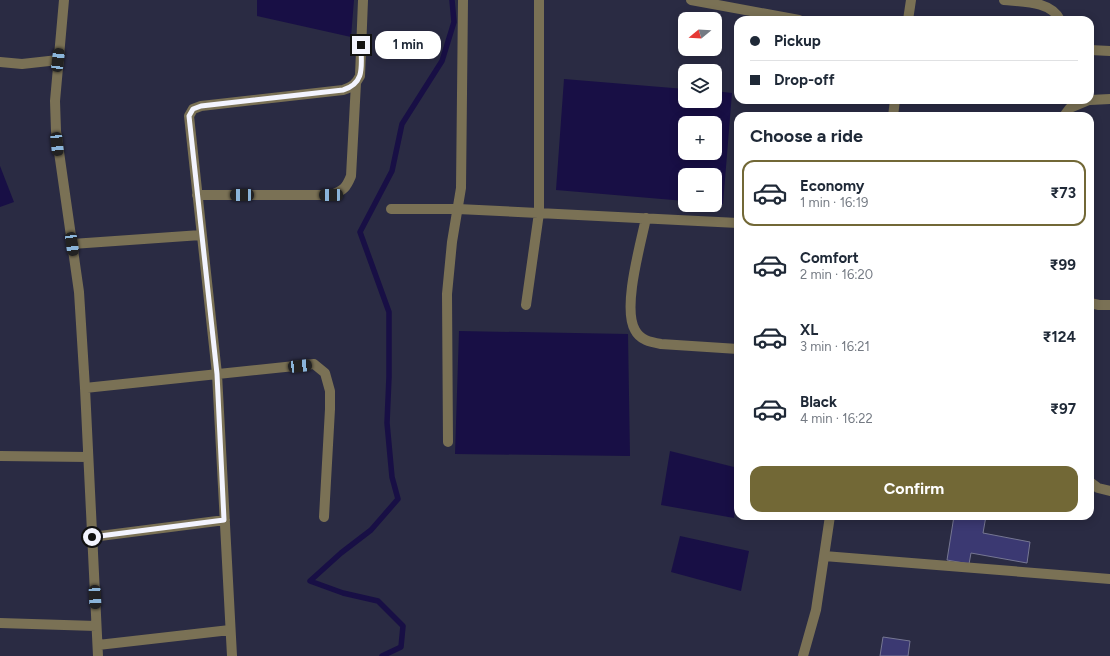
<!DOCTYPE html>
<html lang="en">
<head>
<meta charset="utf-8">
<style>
  :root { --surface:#fff; --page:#f2f2f3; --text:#1f2937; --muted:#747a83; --line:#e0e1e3; --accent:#726836 }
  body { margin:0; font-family:Figtree,sans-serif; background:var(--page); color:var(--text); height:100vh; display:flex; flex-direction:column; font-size:15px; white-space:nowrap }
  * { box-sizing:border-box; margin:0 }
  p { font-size:13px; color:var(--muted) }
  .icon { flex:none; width:22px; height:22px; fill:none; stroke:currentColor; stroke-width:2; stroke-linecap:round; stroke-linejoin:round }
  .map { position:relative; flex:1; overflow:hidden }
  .side { position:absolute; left:734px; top:112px; width:360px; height:408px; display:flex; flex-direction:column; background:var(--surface); border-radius:12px; box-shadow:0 2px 10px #0003 }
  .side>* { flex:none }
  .banner { position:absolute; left:734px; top:16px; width:360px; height:88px; border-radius:12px; box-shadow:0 2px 10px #0003; display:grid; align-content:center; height:88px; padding:0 16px; background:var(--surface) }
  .needle { width:26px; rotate:252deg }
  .tools { position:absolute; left:678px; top:12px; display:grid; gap:8px }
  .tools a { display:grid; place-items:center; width:44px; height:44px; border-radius:8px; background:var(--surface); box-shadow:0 2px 10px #0003; font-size:20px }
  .end { position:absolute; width:18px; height:18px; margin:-9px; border:5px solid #f3f4fe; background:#111; box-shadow:0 0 0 2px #111 }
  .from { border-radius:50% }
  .bubble { position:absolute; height:28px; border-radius:12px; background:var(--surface); box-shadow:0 2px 10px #0003; font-size:13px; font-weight:700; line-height:28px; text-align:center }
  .car { position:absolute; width:12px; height:24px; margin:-12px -6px; border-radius:5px; box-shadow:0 0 3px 1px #0007; background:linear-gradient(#222 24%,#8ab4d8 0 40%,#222 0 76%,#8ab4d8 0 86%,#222 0) }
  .banner b { display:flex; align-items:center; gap:14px; height:38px; font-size:15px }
  .banner b+b { border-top:1px solid var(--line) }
  .banner i { width:10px; height:10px; background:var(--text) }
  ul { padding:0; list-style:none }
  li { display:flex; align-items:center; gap:12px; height:66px; margin:0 8px 6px; padding:0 8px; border:2px solid transparent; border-radius:12px }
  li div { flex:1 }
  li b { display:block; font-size:15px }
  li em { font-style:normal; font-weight:700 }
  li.on { border-color:var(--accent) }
  li>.icon { width:36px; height:36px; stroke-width:1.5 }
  h2 { padding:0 16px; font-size:18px; line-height:48px }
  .button { display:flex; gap:8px; margin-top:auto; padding:8px 16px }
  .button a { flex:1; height:46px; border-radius:12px; background:var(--accent); color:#fff; font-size:16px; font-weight:700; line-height:46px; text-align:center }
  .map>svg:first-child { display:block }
  .water { fill:#180f45; fill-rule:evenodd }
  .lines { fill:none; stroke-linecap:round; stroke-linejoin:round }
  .stream { stroke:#180f45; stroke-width:5.5 }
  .building { fill:#3b3972; stroke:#767793 }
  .minor { stroke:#7a7155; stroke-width:10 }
  .route { stroke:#f3f4fe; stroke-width:5 }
</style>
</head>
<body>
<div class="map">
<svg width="1110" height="656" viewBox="0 0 1110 656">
  <rect width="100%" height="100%" fill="#2a2b43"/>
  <path class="water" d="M 257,0 L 354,0 L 351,37 L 257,16 Z
    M 564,79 L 685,89 L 685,101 L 715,101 L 715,91 L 732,93 L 723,204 L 715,203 L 715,175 L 685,175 L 685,201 L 556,190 ZM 685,123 L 715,123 L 715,153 L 685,153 Z
    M 0,166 L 14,202 L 0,207 Z
    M 459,331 L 628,334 L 630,456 L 455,454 Z
    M 670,451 L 738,468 L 738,483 L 734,518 L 661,505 Z
    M 680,536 L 749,551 L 741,591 L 671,572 Z"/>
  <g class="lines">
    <path class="stream" d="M 382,656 L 401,647 L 403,626 L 378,601 L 343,593 L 310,581 L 341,553 L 371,530 L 398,499 L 392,477 L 387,423 L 389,377 L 389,312 L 360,232 L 392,171 L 402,124 L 442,61 L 454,22 L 452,0"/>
  </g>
  <path class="building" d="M 954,516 L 986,516 L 983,533 L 1030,542 L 1027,563 L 971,553 L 969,564 L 947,560 Z
    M 883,637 L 910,641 L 908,656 L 880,656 Z"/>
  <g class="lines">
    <path class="minor" d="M 64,0 L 55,101 L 56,131 L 79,292 L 85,388 L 98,656
      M 691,0 L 799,20
      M 1004,0 C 1023,2 1051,1 1060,20
      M 908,20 L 911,0
      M 1090,50 L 1110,51
      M 0,62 L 22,64 L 58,60
      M 1090,100 L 1110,99
      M 893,116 L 895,100
      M 1064,116 L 1070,108 L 1089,100
      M 197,195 L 331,195 C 344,190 346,188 351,176 L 356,83
      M 391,209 L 458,209 L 738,223
      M 646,218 C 641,243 622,308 635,330 C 640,340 650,342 661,344 L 738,349
      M 72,244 L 201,235
      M 1090,303 L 1099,305 L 1110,305
      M 526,305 L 539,213 L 539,0
      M 85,388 L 314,364 L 325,373 L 330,391 L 330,409 L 324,517
      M 448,442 L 447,294 L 452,242 L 461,188 L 463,0
      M 0,456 L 88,457
      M 1090,482 L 1098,488 L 1110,491
      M 92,537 L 225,520
      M 824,556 L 1110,579
      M 0,623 L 96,626
      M 98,645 L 230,630
      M 232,656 L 217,374 L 189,116 L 193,109 L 201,106 L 343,90 C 352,87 356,84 360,76 L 363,0
      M 803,656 L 816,610 L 830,516"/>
  </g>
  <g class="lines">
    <path class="route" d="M 92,537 L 224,520 L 217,374 L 189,116 L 193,109 L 201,106 L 343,90 C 366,83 361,65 361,45"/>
  </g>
</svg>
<div class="tools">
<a><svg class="needle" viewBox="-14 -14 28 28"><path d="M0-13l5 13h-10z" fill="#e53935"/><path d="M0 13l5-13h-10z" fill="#747a83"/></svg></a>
<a><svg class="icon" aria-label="layers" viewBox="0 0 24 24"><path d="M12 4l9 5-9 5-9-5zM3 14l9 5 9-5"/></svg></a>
<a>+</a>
<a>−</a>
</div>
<i class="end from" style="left:92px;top:537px"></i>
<i class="end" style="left:361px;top:45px"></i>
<div class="bubble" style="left:375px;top:31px;width:66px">1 min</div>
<i class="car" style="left:58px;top:60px;rotate:7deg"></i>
<i class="car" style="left:57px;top:144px;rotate:174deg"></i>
<i class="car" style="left:242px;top:195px;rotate:270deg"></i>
<i class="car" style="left:331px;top:195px;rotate:270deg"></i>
<i class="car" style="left:72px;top:244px;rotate:172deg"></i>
<i class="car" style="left:300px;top:366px;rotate:84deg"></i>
<i class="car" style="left:95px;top:597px;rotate:177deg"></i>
<div class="banner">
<b><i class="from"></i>Pickup</b>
<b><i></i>Drop-off</b>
</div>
<section class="side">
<h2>Choose a ride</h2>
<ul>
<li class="on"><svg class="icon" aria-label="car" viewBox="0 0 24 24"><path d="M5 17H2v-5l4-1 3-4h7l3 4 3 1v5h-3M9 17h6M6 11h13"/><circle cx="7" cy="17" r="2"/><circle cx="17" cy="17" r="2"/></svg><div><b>Economy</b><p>1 min · 16:19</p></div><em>₹73</em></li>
<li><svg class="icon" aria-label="car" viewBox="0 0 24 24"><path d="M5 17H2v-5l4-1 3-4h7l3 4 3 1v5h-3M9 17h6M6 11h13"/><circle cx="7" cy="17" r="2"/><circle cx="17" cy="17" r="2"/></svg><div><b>Comfort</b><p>2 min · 16:20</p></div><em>₹99</em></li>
<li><svg class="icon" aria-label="car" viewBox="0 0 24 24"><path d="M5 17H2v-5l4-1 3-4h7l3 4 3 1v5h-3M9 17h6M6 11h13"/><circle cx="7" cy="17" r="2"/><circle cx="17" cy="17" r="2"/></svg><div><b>XL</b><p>3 min · 16:21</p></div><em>₹124</em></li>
<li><svg class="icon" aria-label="car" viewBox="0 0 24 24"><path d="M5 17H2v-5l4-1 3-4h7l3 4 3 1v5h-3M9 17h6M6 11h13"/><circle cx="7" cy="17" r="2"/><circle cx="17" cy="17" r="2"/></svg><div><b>Black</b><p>4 min · 16:22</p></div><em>₹97</em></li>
</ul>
<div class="button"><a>Confirm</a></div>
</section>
</div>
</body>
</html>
